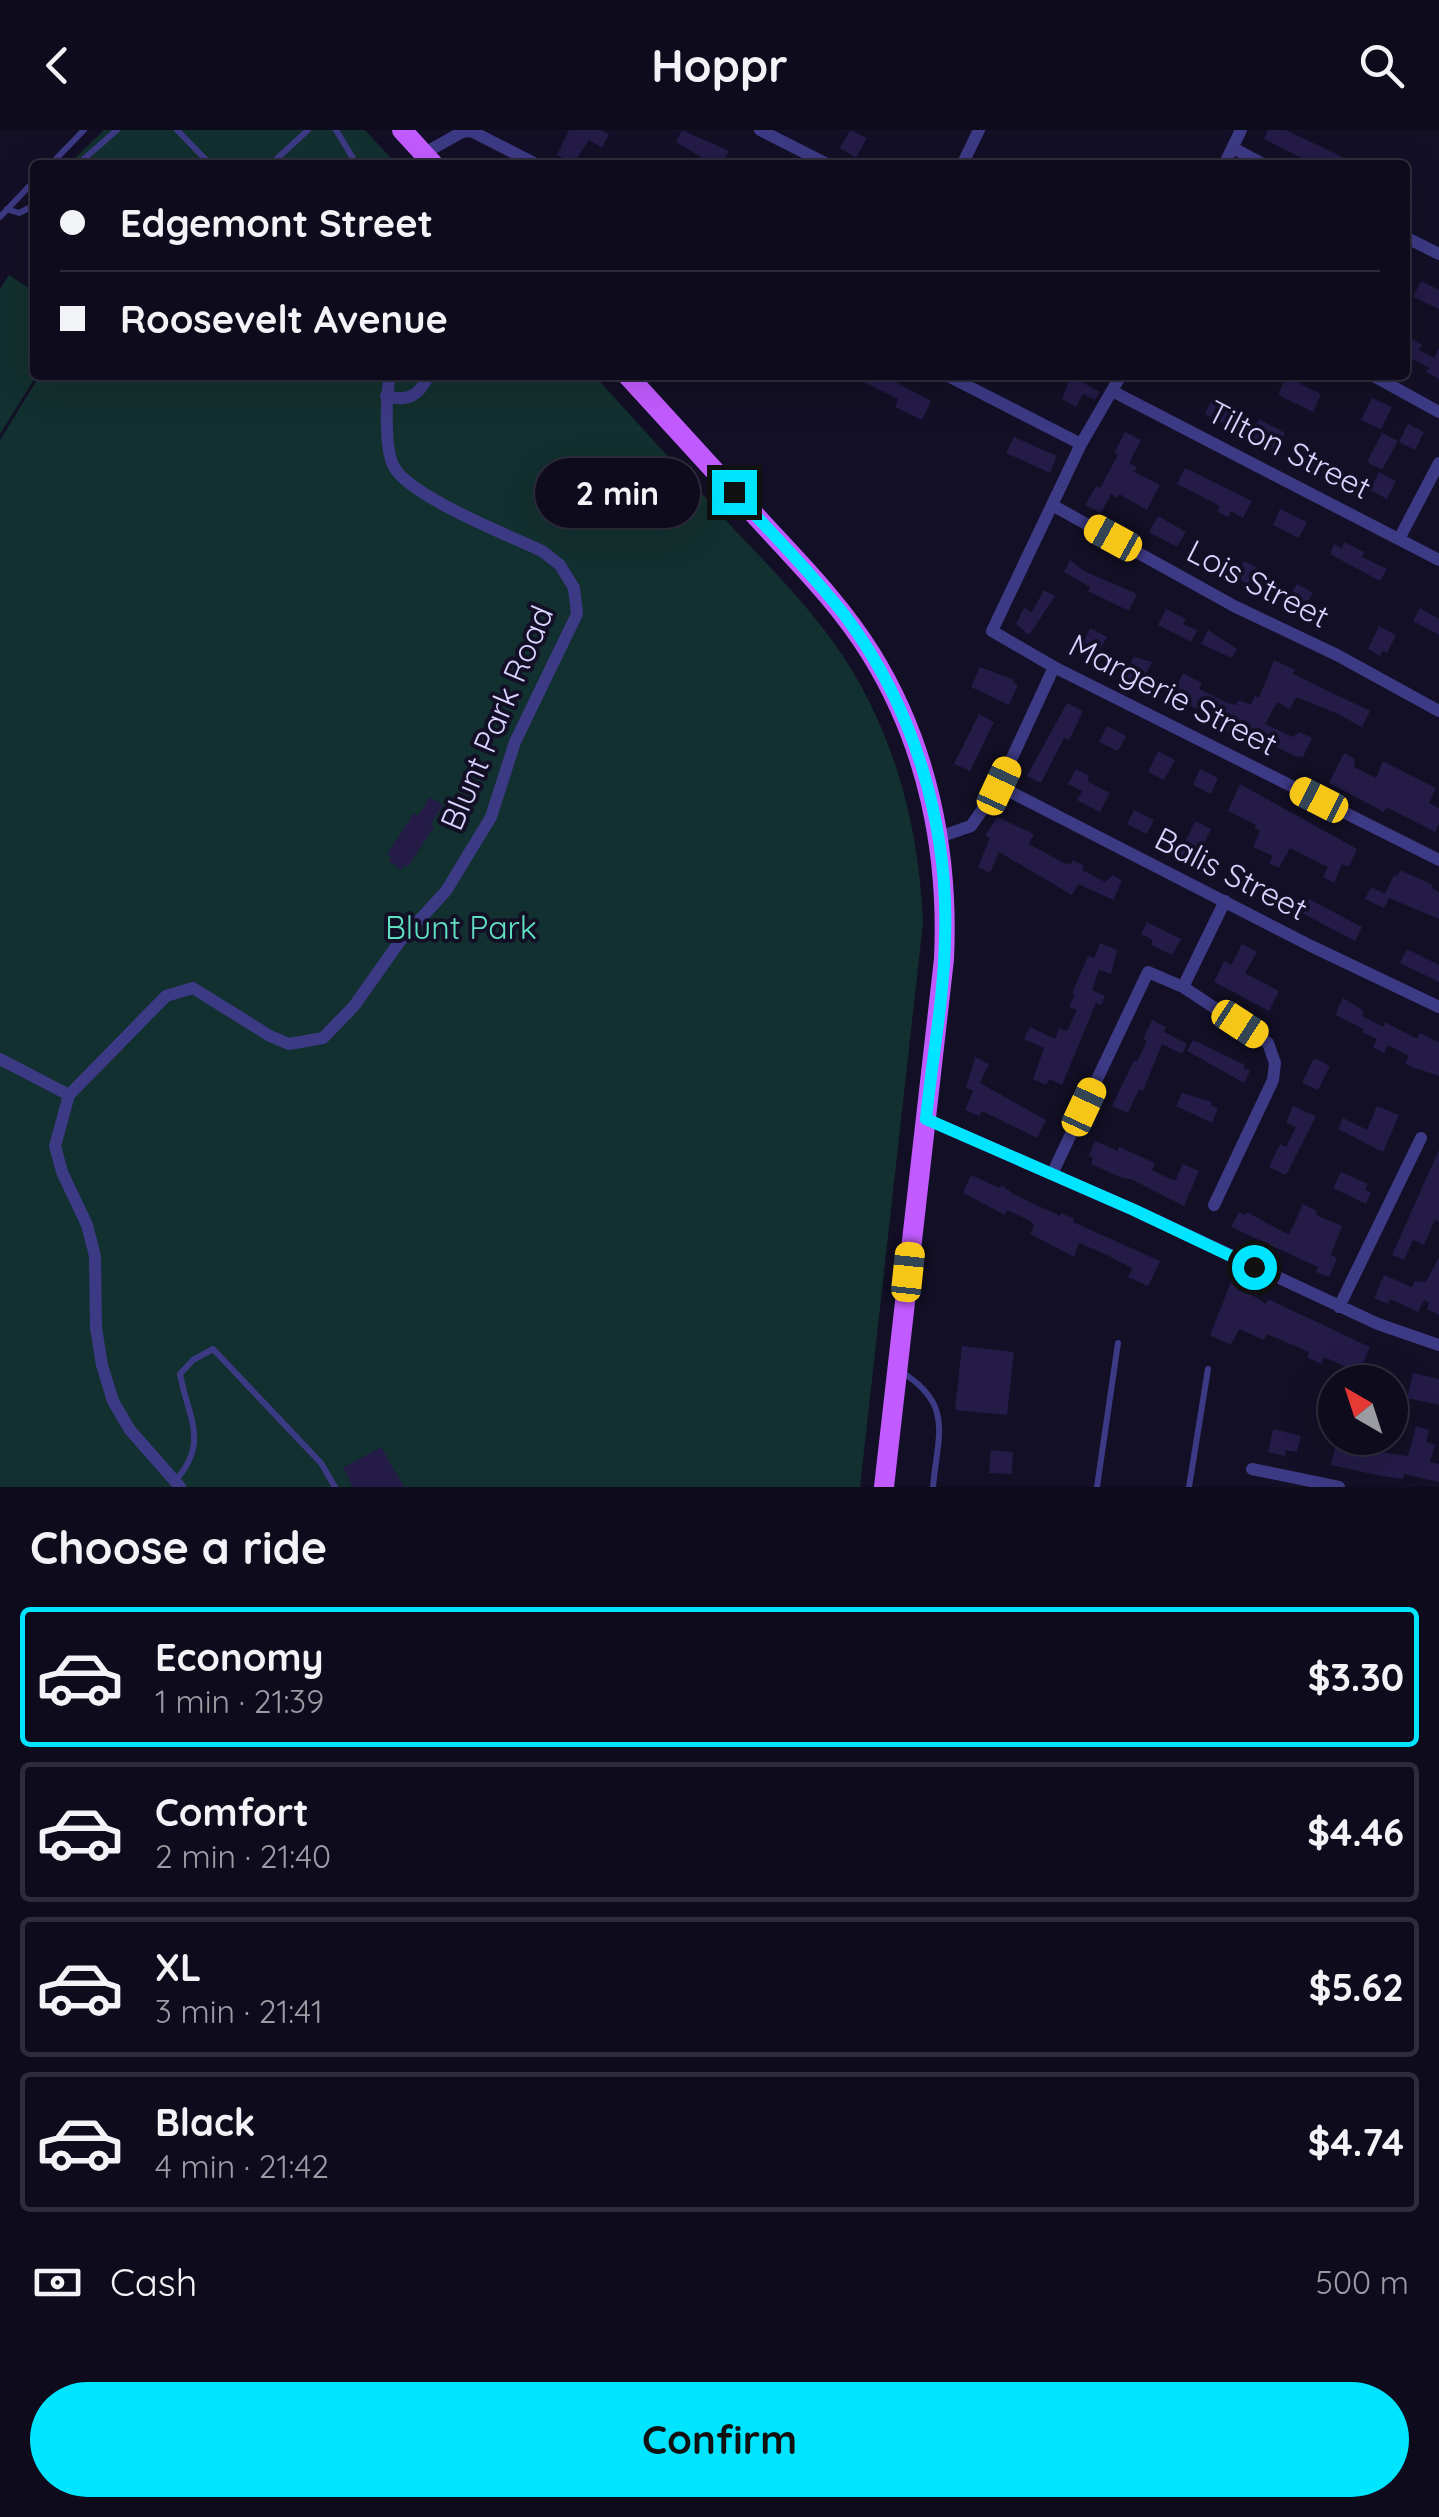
<!DOCTYPE html>
<html lang="en">
<head>
<meta charset="utf-8">
<style>
  :root { --surface:#0e0b1c; --page:#171425; --text:#f1f3f6; --muted:#9b9ba3; --line:#2e2b3b; --accent:#00e5ff }
  body { margin:0; font-family:Quicksand,sans-serif; background:var(--page); color:var(--text); height:100vh; display:flex; flex-direction:column; font-size:38px; white-space:nowrap }
  * { box-sizing:border-box; margin:0 }
  p { font-size:32px; color:var(--muted) }
  .icon { flex:none; width:55px; height:55px; fill:none; stroke:currentColor; stroke-width:2; stroke-linecap:round; stroke-linejoin:round }
  .map { position:relative; height:1357px; overflow:hidden }
  .sheet { display:flex; flex-direction:column; background:var(--surface); flex:1 }
  .sheet>* { flex:none }
  .banner { position:absolute; left:30px; top:30px; width:1380px; height:220px; border-radius:10px; box-shadow:0 10px 40px #0002,0 0 0 2px var(--line); display:grid; align-content:center; height:220px; padding:0 30px; background:var(--surface) }
  .needle { width:65px; rotate:321deg }
  .fabs { position:absolute; left:1318px; top:1235px; display:grid; gap:20px }
  .fabs a { display:grid; place-items:center; width:90px; height:90px; border-radius:50%; background:var(--surface); box-shadow:0 10px 40px #0002,0 0 0 2px var(--line); font-size:50px }
  .end { position:absolute; width:45px; height:45px; margin:-22px; border:12px solid #00e5ff; background:#111; box-shadow:0 0 0 5px #111 }
  .from { border-radius:50% }
  .bubble { position:absolute; height:70px; border-radius:35px; background:var(--surface); box-shadow:0 10px 40px #0002,0 0 0 2px var(--line); font-size:32px; font-weight:800; line-height:70px; text-align:center }
  .car { position:absolute; width:30px; height:60px; margin:-30px -15px; border-radius:12px; box-shadow:0 0 8px 2px #0007; background:linear-gradient(#f5c518 24%,#345 0 40%,#f5c518 0 76%,#345 0 86%,#f5c518 0) }
  .banner b { display:flex; align-items:center; gap:35px; height:95px; font-size:38px }
  .banner b+b { border-top:2px solid var(--line) }
  .banner i { width:25px; height:25px; background:var(--text) }
  ul { padding:0; list-style:none }
  li { display:flex; align-items:center; gap:30px; height:140px; margin:0 20px 15px; padding:0 10px; border:5px solid var(--line); border-radius:10px }
  li div { flex:1 }
  li b { display:block; font-size:38px }
  li em { font-style:normal; font-weight:800 }
  li.current { border-color:var(--accent) }
  li>.icon { width:90px; height:90px; stroke-width:1.5 }
  h2 { padding:0 30px; font-size:45px; line-height:120px }
  .pay { display:flex; align-items:center; gap:25px; height:110px; padding:0 30px; font-size:38px }
  .pay p { margin-inline-start:auto }
  .primary-button { display:flex; gap:20px; margin-top:auto; padding:20px 30px }
  .primary-button a { flex:1; height:115px; border-radius:60px; background:var(--accent); color:#111; font-size:40px; font-weight:800; line-height:115px; text-align:center }
  header { display:flex; justify-content:space-between; align-items:center; height:130px; padding:0 30px; background:var(--surface); font-size:45px; font-weight:800 }
  .map>svg:first-child { display:block }
  .green { fill:#12302f }
  .building { fill:#241b47 }
  .lines { fill:none; stroke-linecap:round; stroke-linejoin:round }
  .service { stroke:#3d3a85; stroke-width:6 }
  .minor { stroke:#3d3a85; stroke-width:12 }
  .primary { stroke:#c25bff; stroke-width:20 }
  .route { stroke:#00e5ff; stroke-width:12 }
  .labels { text-anchor:middle; stroke-width:8; stroke-linejoin:round; paint-order:stroke }
  .street-label { font-size:32px; fill:#d9d4ff; stroke:#130f26 }
  .park-label { font-size:32px; fill:#5fe0c0; stroke:#130f26 }
</style>
</head>
<body>
<header><svg class="icon" aria-label="back" viewBox="0 0 24 24"><path d="M15 5l-7 7 7 7"/></svg>Hoppr<svg class="icon" aria-label="search" viewBox="0 0 24 24"><circle cx="10" cy="10" r="6"/><path d="M15 15l6 6"/></svg></header>
<div class="map">
<svg width="1439" height="1357" viewBox="0 0 1439 1357">
  <rect width="100%" height="100%" fill="#130f26"/>
  <path class="green" d="M 104,0 L 365,0 L 397,35 L 68,35 Z
    M 9,145 L 35,162 L 37,245 L 0,304 L 0,159 Z
    M 40,245 L 594,245 C 640,296 687,347 733,398 C 768,435 804,471 834,513 C 893,596 919,693 923,793 L 860,1357 L 0,1357 L 0,310 Z"/>
  <path class="building" d="M 569,0 L 601,0 L 609,4 L 602,18 L 589,10 L 574,33 L 557,25 Z
    M 682,0 L 729,21 L 721,35 L 714,35 L 676,12 Z
    M 850,0 L 867,8 L 856,28 L 840,18 Z
    M 1268,0 L 1286,0 L 1359,35 L 1316,35 L 1264,9 Z
    M 1421,151 L 1439,160 L 1439,179 L 1413,167 Z
    M 1405,205 L 1422,215 L 1419,220 L 1434,228 L 1439,218 L 1439,249 L 1426,242 L 1429,238 L 1405,225 Z
    M 850,245 L 890,245 L 888,248 L 931,271 L 922,290 L 895,277 L 898,269 Z
    M 1287,245 L 1302,249 L 1300,254 L 1321,264 L 1313,282 L 1278,265 Z
    M 1071,246 L 1100,262 L 1095,270 L 1083,264 L 1076,277 L 1062,269 Z
    M 1213,267 L 1239,280 L 1230,297 L 1205,284 Z
    M 1372,268 L 1392,277 L 1381,299 L 1361,290 Z
    M 1259,289 L 1285,303 L 1276,320 L 1250,307 Z
    M 1408,294 L 1424,302 L 1415,320 L 1399,312 Z
    M 1125,302 L 1141,310 L 1129,333 L 1137,337 L 1134,342 L 1160,355 L 1147,380 L 1119,364 L 1117,368 L 1111,364 L 1101,383 L 1085,375 L 1096,356 L 1100,358 L 1118,325 L 1114,323 Z
    M 1382,303 L 1398,311 L 1382,340 L 1367,332 Z
    M 1014,307 L 1057,326 L 1050,343 L 1006,323 Z
    M 1185,338 L 1252,371 L 1243,388 L 1231,381 L 1228,387 L 1217,381 L 1220,376 L 1177,354 Z
    M 1379,342 L 1396,351 L 1387,369 L 1370,360 Z
    M 1280,379 L 1307,392 L 1299,408 L 1273,395 Z
    M 1158,386 L 1186,402 L 1177,417 L 1149,402 Z
    M 1344,412 L 1364,422 L 1362,427 L 1387,439 L 1380,451 L 1330,424 L 1334,414 L 1342,418 Z
    M 1070,430 L 1084,441 L 1137,464 L 1129,481 L 1088,461 L 1090,457 L 1064,442 Z
    M 1244,431 L 1270,444 L 1262,461 L 1236,448 Z
    M 1297,454 L 1313,463 L 1304,478 L 1288,470 Z
    M 1044,460 L 1055,466 L 1029,505 L 1016,494 L 1024,478 L 1032,482 Z
    M 1420,478 L 1439,489 L 1439,505 L 1413,491 Z
    M 1166,479 L 1186,489 L 1183,494 L 1197,500 L 1191,512 L 1158,495 Z
    M 1379,496 L 1396,505 L 1387,523 L 1383,521 L 1380,526 L 1368,519 Z
    M 1090,498 L 1107,507 L 1093,531 L 1079,523 Z
    M 1208,500 L 1237,519 L 1232,528 L 1201,514 Z
    M 1134,527 L 1152,532 L 1139,557 L 1123,548 Z
    M 1274,530 L 1295,540 L 1293,544 L 1370,581 L 1362,597 L 1338,584 L 1296,567 L 1290,579 L 1277,572 L 1265,594 L 1293,607 L 1300,602 L 1312,608 L 1303,627 L 1295,626 L 1258,608 L 1254,616 L 1218,598 L 1220,589 L 1175,569 L 1178,565 L 1173,562 L 1183,543 L 1202,553 L 1199,559 L 1228,573 L 1236,575 L 1239,570 L 1251,575 L 1255,566 L 1259,568 Z
    M 980,537 L 1014,550 L 1013,552 L 1018,555 L 1009,575 L 971,557 Z
    M 1067,573 L 1083,581 L 1069,610 L 1064,608 L 1041,653 L 1027,646 Z
    M 979,584 L 994,592 L 970,641 L 954,634 Z
    M 1107,596 L 1126,606 L 1118,621 L 1099,612 Z
    M 1158,621 L 1175,630 L 1164,650 L 1148,642 Z
    M 1344,623 L 1355,629 L 1354,637 L 1376,648 L 1383,631 L 1436,658 L 1429,673 L 1439,678 L 1439,693 L 1435,702 L 1386,677 L 1384,682 L 1329,653 Z
    M 1076,639 L 1089,646 L 1087,651 L 1110,663 L 1100,682 L 1077,670 L 1082,661 L 1068,654 Z
    M 1200,639 L 1218,648 L 1211,664 L 1193,655 Z
    M 1240,654 L 1357,719 L 1349,737 L 1342,734 L 1334,753 L 1323,747 L 1328,737 L 1290,718 L 1279,738 L 1269,733 L 1273,726 L 1253,717 L 1260,701 L 1254,698 L 1256,695 L 1228,681 Z
    M 430,667 L 443,675 L 431,694 L 434,697 L 408,737 L 405,735 L 401,740 L 389,731 L 391,727 L 387,724 L 414,683 L 418,686 Z
    M 1134,680 L 1154,690 L 1147,704 L 1127,694 Z
    M 997,687 L 1034,704 L 1029,714 L 1064,733 L 1071,734 L 1073,730 L 1084,736 L 1082,740 L 1105,752 L 1113,745 L 1122,751 L 1113,770 L 1078,754 L 1072,765 L 999,722 L 990,743 L 978,737 L 990,708 L 985,706 Z
    M 1195,691 L 1211,699 L 1194,734 L 1178,726 Z
    M 1400,740 L 1433,755 L 1432,758 L 1439,762 L 1439,789 L 1389,768 L 1384,778 L 1365,769 L 1371,757 L 1385,764 L 1394,745 L 1397,746 Z
    M 1307,768 L 1362,797 L 1355,811 L 1300,782 Z
    M 1147,792 L 1181,809 L 1172,825 L 1151,815 L 1153,810 L 1141,804 Z
    M 1100,813 L 1117,820 L 1111,844 L 1099,840 L 1092,860 L 1105,866 L 1101,875 L 1096,873 L 1062,955 L 1049,949 L 1046,955 L 1033,949 L 1044,918 L 1024,909 L 1030,897 L 1055,909 L 1059,898 L 1067,901 L 1077,880 L 1069,877 L 1075,864 L 1072,863 L 1088,826 L 1094,828 Z
    M 1242,814 L 1257,822 L 1245,843 L 1279,861 L 1269,881 L 1214,852 L 1224,831 L 1231,835 Z
    M 1407,819 L 1439,835 L 1439,852 L 1400,833 Z
    M 1343,868 L 1364,881 L 1362,886 L 1383,897 L 1385,892 L 1417,909 L 1420,903 L 1439,912 L 1439,946 L 1412,937 L 1405,933 L 1409,926 L 1388,915 L 1384,923 L 1373,917 L 1377,909 L 1362,902 L 1364,899 L 1335,885 Z
    M 1152,890 L 1166,897 L 1164,902 L 1187,914 L 1182,924 L 1162,914 L 1143,961 L 1139,959 L 1128,983 L 1112,976 L 1134,930 L 1137,932 L 1147,911 L 1143,909 Z
    M 1193,910 L 1245,935 L 1243,938 L 1250,941 L 1244,953 L 1187,921 Z
    M 975,927 L 989,934 L 980,953 L 1046,990 L 1037,1008 L 982,981 L 979,986 L 965,980 L 973,961 L 966,958 Z
    M 1314,928 L 1330,936 L 1318,960 L 1302,953 Z
    M 1182,963 L 1212,972 L 1210,975 L 1218,978 L 1212,993 L 1176,976 Z
    M 1293,976 L 1316,986 L 1286,1045 L 1269,1037 L 1280,1014 L 1286,1017 L 1296,997 L 1286,993 Z
    M 1377,976 L 1399,985 L 1383,1022 L 1338,999 L 1343,988 L 1367,1000 Z
    M 1095,1011 L 1118,1021 L 1119,1017 L 1155,1033 L 1152,1040 L 1175,1051 L 1183,1034 L 1199,1041 L 1184,1076 L 1131,1049 L 1122,1048 L 1091,1034 L 1093,1028 L 1089,1026 Z
    M 1439,1020 L 1439,1092 L 1435,1090 L 1424,1115 L 1413,1110 L 1404,1130 L 1392,1125 Z
    M 1341,1042 L 1368,1054 L 1365,1060 L 1371,1062 L 1366,1074 L 1333,1058 Z
    M 971,1045 L 1000,1058 L 1001,1055 L 1015,1065 L 1060,1086 L 1061,1083 L 1074,1089 L 1073,1092 L 1160,1131 L 1148,1156 L 1128,1147 L 1132,1138 L 1105,1124 L 1079,1113 L 1074,1127 L 1030,1104 L 1034,1095 L 1030,1091 L 1007,1080 L 1005,1085 L 963,1063 Z
    M 1303,1074 L 1315,1080 L 1318,1086 L 1342,1096 L 1331,1125 L 1337,1128 L 1329,1147 L 1316,1142 L 1318,1137 L 1231,1097 L 1239,1082 L 1245,1085 L 1247,1082 L 1289,1105 Z
    M 1439,1127 L 1439,1185 L 1427,1179 L 1429,1172 L 1424,1170 L 1418,1182 L 1390,1169 L 1388,1174 L 1374,1168 L 1384,1145 L 1412,1157 L 1415,1151 L 1426,1152 Z
    M 1231,1152 L 1266,1174 L 1268,1169 L 1370,1217 L 1359,1243 L 1324,1227 L 1321,1234 L 1307,1227 L 1309,1222 L 1267,1204 L 1264,1210 L 1239,1199 L 1231,1215 L 1210,1205 Z
    M 962,1216 L 1014,1222 L 1007,1285 L 955,1280 Z
    M 1413,1243 L 1439,1249 L 1439,1275 L 1407,1268 Z
    M 1416,1296 L 1429,1300 L 1426,1312 L 1435,1315 L 1430,1332 L 1439,1334 L 1439,1352 L 1404,1344 L 1403,1349 L 1381,1346 L 1331,1335 L 1337,1309 L 1362,1314 L 1363,1308 L 1379,1308 L 1374,1321 L 1408,1326 Z
    M 1273,1299 L 1301,1306 L 1297,1322 L 1286,1320 L 1285,1326 L 1268,1322 Z
    M 381,1317 L 404,1357 L 353,1357 L 343,1338 Z
    M 991,1320 L 1013,1322 L 1012,1344 L 989,1343 Z"/>
  <g class="lines">
    <path class="service" d="M 177,0 L 211,35
      M 336,0 L 357,35
      M 50,35 L 84,0
      M 77,35 L 117,0
      M 270,35 L 308,0
      M 7,79 L 19,83 L 35,75
      M 0,87 L 35,50
      M 900,1241 C 954,1274 938,1303 933,1357
      M 175,1351 C 210,1312 188,1288 180,1244 L 193,1230 L 213,1219 L 321,1333 L 335,1357
      M 1097,1357 L 1118,1213
      M 1189,1357 L 1208,1239"/>
    <path class="minor" d="M 760,0 L 829,35
      M 1233,18 L 1265,35
      M 423,24 L 462,2 L 471,1 L 538,35
      M 962,35 L 979,0
      M 1224,35 L 1241,0
      M 1405,107 L 1439,124
      M 946,245 L 1081,314
      M 1121,245 L 1081,314 L 992,501 L 1054,537 L 1439,730
      M 1372,245 L 1439,282
      M 1114,262 L 1439,430
      M 386,266 C 408,272 419,266 429,245
      M 1052,375 L 1234,476 L 1337,525 L 1439,581
      M 1400,407 L 1439,333
      M 999,656 L 1311,816 L 1439,877
      M 939,707 L 971,696 L 999,656 L 1054,537
      M 0,929 L 69,965
      M 926,989 L 1134,1080 L 1378,1194 L 1439,1215
      M 1052,1044 L 1148,842 L 1183,857
      M 1214,1075 L 1273,950 L 1275,933 L 1268,913 L 1183,857 L 1225,771
      M 1339,1177 L 1421,1008
      M 1252,1339 L 1339,1357
      M 180,1357 L 130,1300 L 113,1271 L 102,1235 L 96,1198 L 95,1126 L 87,1095 L 62,1042 L 55,1016 L 69,965 L 166,866 L 193,858 L 270,906 L 289,914 L 323,908 L 354,876 L 400,811 L 446,761 L 491,687 L 515,612 L 577,484 L 574,458 L 560,435 L 542,421 C 508,405 411,367 394,337 C 384,319 386,266 390,245"/>
    <path class="primary" d="M 402,0 L 434,35
      M 627,245 C 673,295 719,346 765,396 C 803,437 842,477 871,524 C 928,616 949,723 944,829 L 884,1357"/>
  </g>
  <g class="lines">
    <path class="route" d="M 734,362 C 772,404 812,443 846,487 C 914,578 949,695 945,808 C 944,868 932,929 926,989 L 1134,1080 L 1254,1137"/>
  </g>
  <g class="labels">
    <g class="street-label">
      <text transform="translate(1289 320) rotate(27)" y="11">Tilton Street</text>
      <text transform="translate(1258 454) rotate(27)" y="11">Lois Street</text>
      <text transform="translate(1173 565) rotate(27)" y="11">Margerie Street</text>
      <text transform="translate(497 588) rotate(-67)" y="11">Blunt Park Road</text>
      <text transform="translate(1231 744) rotate(27)" y="11">Balis Street</text>
    </g>
    <g class="park-label">
      <text x="461" y="809">Blunt Park</text>
    </g>
  </g>
</svg>
<div class="fabs">
<a><svg class="needle" viewBox="-14 -14 28 28"><path d="M0-13l5 13h-10z" fill="#e53935"/><path d="M0 13l5-13h-10z" fill="#9b9ba3"/></svg></a>
</div>
<i class="end from" style="left:1254px;top:1137px"></i>
<i class="end" style="left:734px;top:362px"></i>
<div class="bubble" style="left:535px;top:328px;width:165px">2 min</div>
<i class="car" style="left:1113px;top:408px;rotate:299deg"></i>
<i class="car" style="left:999px;top:656px;rotate:25deg"></i>
<i class="car" style="left:1319px;top:670px;rotate:297deg"></i>
<i class="car" style="left:1240px;top:894px;rotate:123deg"></i>
<i class="car" style="left:1084px;top:977px;rotate:25deg"></i>
<i class="car" style="left:908px;top:1142px;rotate:6deg"></i>
<div class="banner">
<b><i class="from"></i>Edgemont Street</b>
<b><i></i>Roosevelt Avenue</b>
</div>
</div>
<section class="sheet">
<h2>Choose a ride</h2>
<ul>
<li class="current"><svg class="icon" aria-label="car" viewBox="0 0 24 24"><path d="M5 17H2v-5l4-1 3-4h7l3 4 3 1v5h-3M9 17h6M6 11h13"/><circle cx="7" cy="17" r="2"/><circle cx="17" cy="17" r="2"/></svg><div><b>Economy</b><p>1 min · 21:39</p></div><em>$3.30</em></li>
<li><svg class="icon" aria-label="car" viewBox="0 0 24 24"><path d="M5 17H2v-5l4-1 3-4h7l3 4 3 1v5h-3M9 17h6M6 11h13"/><circle cx="7" cy="17" r="2"/><circle cx="17" cy="17" r="2"/></svg><div><b>Comfort</b><p>2 min · 21:40</p></div><em>$4.46</em></li>
<li><svg class="icon" aria-label="car" viewBox="0 0 24 24"><path d="M5 17H2v-5l4-1 3-4h7l3 4 3 1v5h-3M9 17h6M6 11h13"/><circle cx="7" cy="17" r="2"/><circle cx="17" cy="17" r="2"/></svg><div><b>XL</b><p>3 min · 21:41</p></div><em>$5.62</em></li>
<li><svg class="icon" aria-label="car" viewBox="0 0 24 24"><path d="M5 17H2v-5l4-1 3-4h7l3 4 3 1v5h-3M9 17h6M6 11h13"/><circle cx="7" cy="17" r="2"/><circle cx="17" cy="17" r="2"/></svg><div><b>Black</b><p>4 min · 21:42</p></div><em>$4.74</em></li>
</ul>
<div class="pay"><svg class="icon" aria-label="cash" viewBox="0 0 24 24"><path d="M3 7h18v10H3z"/><circle cx="12" cy="12" r="2"/></svg>Cash<p>500 m</p></div>
<div class="primary-button"><a>Confirm</a></div>
</section>
</body>
</html>
